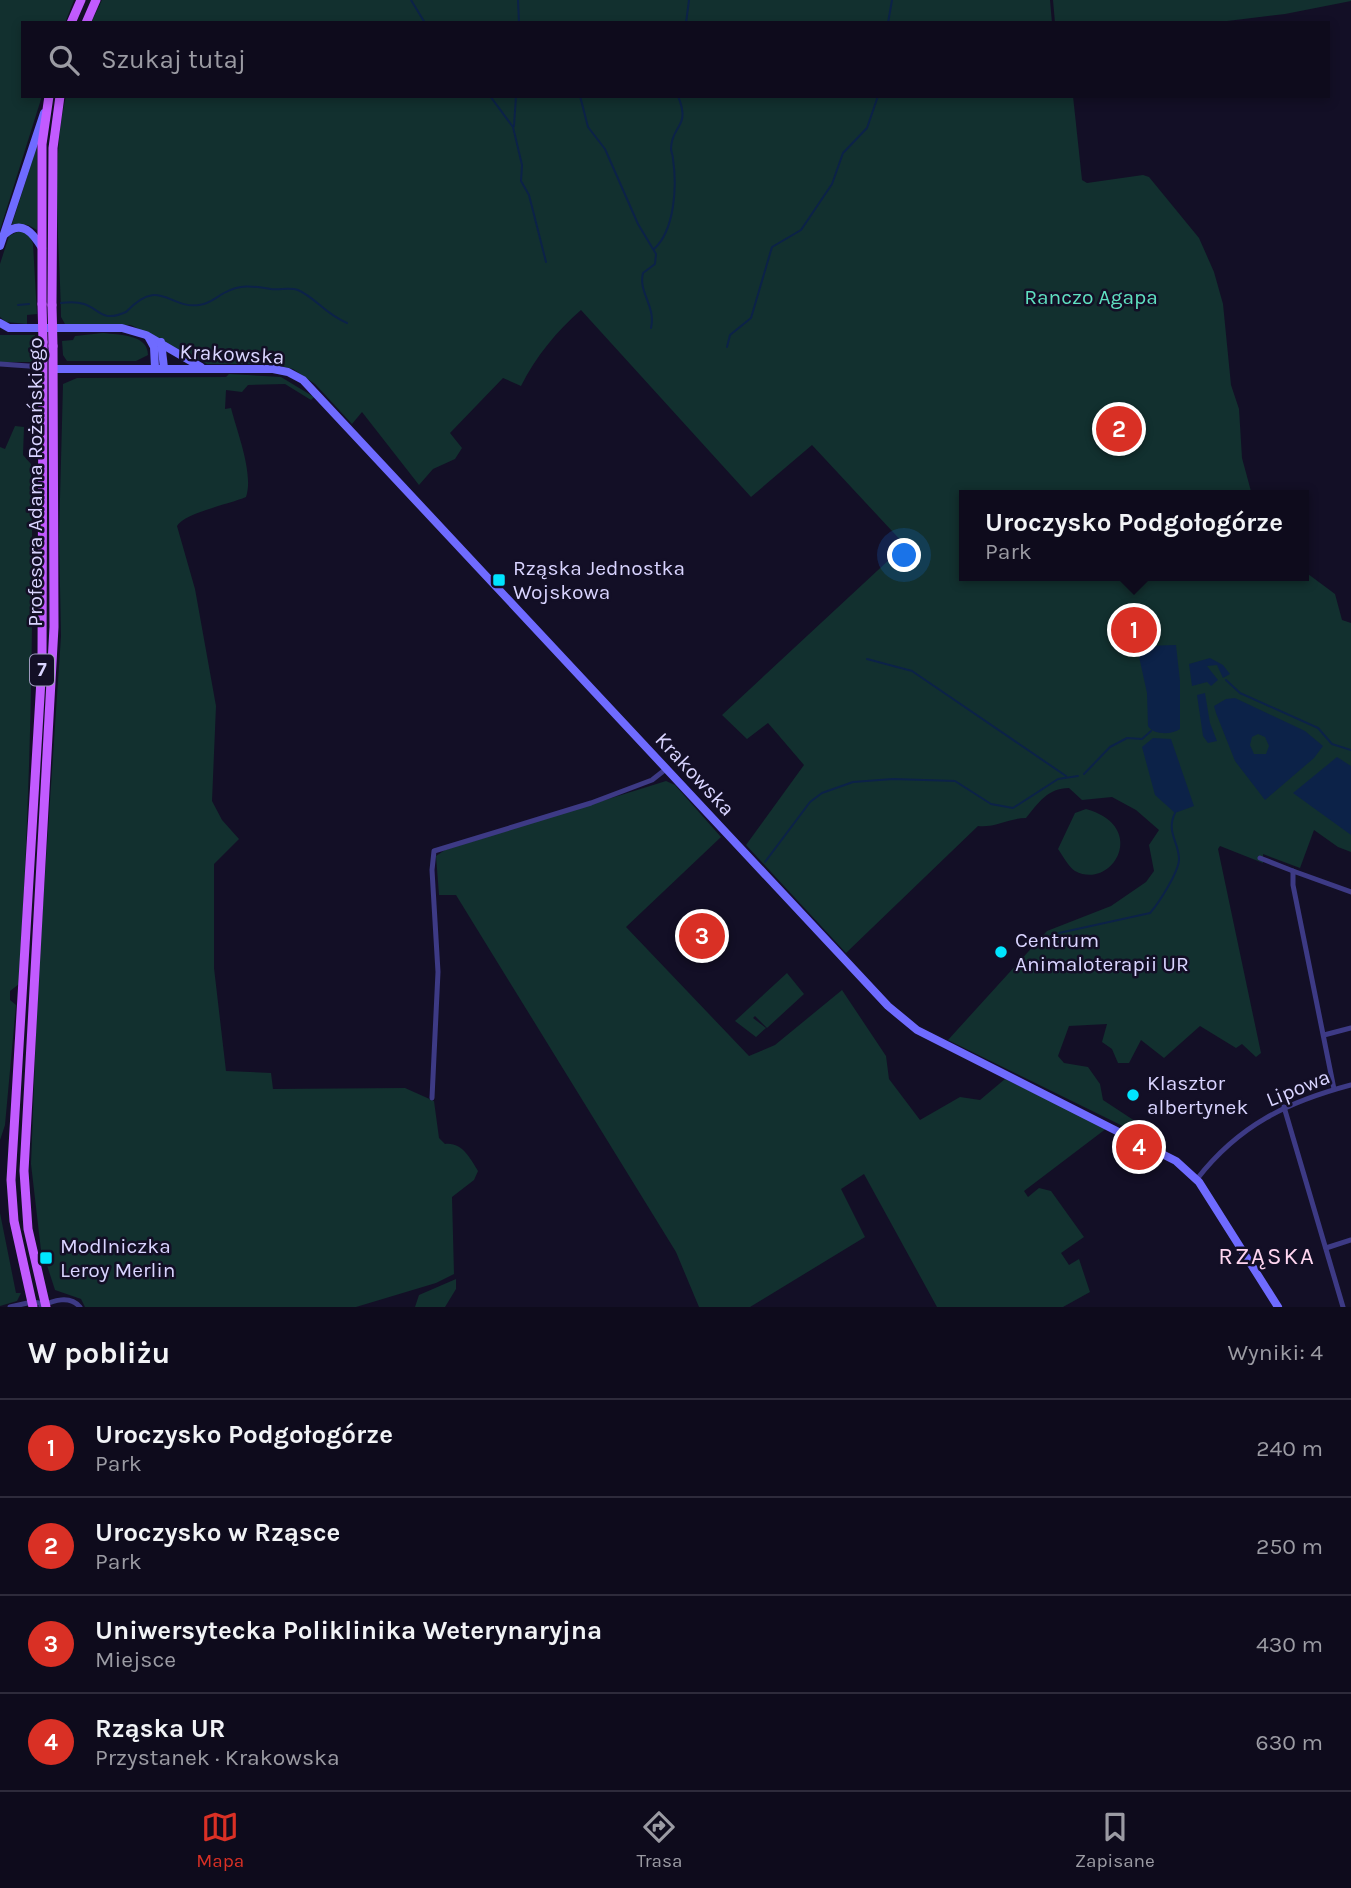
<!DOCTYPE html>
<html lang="pl">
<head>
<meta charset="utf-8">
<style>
	:root { --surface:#0e0b1c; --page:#171425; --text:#f1f3f6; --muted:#9b9ba3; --line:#2e2b3b; --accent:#d93025 }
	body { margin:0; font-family:Karla,sans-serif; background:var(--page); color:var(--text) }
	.you { position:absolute; left:905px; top:556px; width:24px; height:24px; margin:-18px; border:5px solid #fff; border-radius:50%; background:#1a73e8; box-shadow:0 0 0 10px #1a73e833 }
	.badge { display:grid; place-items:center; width:46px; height:46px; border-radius:50%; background:var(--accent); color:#fff; font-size:23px; font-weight:700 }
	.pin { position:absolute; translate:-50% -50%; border:4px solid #fff; box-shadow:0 2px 7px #0006 }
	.popup { position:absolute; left:959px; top:490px; width:350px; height:91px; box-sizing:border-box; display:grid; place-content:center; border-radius:0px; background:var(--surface); filter:drop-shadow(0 2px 5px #0005); font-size:23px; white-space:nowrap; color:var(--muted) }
	.popup b { font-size:26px; color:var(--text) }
	.popup::after { content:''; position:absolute; left:50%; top:100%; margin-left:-14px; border:14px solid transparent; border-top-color:var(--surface) }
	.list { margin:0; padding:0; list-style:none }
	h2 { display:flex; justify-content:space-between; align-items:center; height:91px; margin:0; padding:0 28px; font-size:30px }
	h2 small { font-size:23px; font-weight:400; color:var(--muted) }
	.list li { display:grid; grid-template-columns:46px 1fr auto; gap:21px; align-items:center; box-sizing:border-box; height:98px; padding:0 28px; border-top:2px solid var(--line) }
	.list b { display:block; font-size:26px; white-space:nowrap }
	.list p { margin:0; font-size:23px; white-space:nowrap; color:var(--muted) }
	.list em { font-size:23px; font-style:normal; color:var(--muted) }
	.icon { flex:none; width:38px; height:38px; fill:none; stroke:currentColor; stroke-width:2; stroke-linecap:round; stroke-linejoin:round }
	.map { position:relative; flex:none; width:1351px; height:1307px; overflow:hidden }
	.search { position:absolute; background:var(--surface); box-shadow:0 4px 10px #0003; left:21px; right:21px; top:21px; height:77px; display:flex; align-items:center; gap:18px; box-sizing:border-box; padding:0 24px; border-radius:0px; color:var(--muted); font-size:26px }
	.sheet { height:483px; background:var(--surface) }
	nav { display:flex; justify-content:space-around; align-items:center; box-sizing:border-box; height:98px; border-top:2px solid var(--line); background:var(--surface); font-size:19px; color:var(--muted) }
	nav a { display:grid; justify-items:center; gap:4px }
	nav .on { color:var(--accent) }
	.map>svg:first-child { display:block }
	.green { fill:#12302f }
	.water { fill:#0c2248; fill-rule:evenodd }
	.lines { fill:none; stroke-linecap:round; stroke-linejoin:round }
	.stream { stroke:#0c2248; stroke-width:2 }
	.street { stroke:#3d3a85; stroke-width:5 }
	.secondary { stroke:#6f6bff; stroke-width:8 }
	.primary { stroke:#c25bff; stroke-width:9 }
	.primary-bridge { stroke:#c25bff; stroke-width:9 }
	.poi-dot { fill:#00e5ff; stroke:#130f26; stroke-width:2.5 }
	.labels { text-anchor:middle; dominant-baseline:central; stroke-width:5; stroke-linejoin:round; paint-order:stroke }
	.shield { fill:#130f26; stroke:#9e99be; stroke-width:2 }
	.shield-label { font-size:19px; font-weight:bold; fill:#d9d4ff }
	.park-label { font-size:21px; fill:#5fe0c0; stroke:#130f26 }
	.street-label { font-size:21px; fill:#d9d4ff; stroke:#130f26 }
	.poi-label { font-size:21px; fill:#d9d4ff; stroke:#130f26; text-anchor:start }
	.quarter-label { font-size:24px; letter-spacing:2px; fill:#ffd6f0; stroke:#130f26 }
</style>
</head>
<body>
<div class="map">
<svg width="1351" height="1307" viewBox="0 0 1351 1307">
	<rect width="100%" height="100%" fill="#130f26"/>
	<!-- green -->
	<g class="green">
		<polygon points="0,0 74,0 65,23 23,23 23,96 42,96 0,230"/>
		<polygon points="102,0 1050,0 1052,23 91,23"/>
		<polygon points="1053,0 1351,0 1351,1 1285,14 1211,23 1055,23"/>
		<path d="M66 96H1073L1082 180 1087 183 1143 175 1149 177 1199 238 1214 272 1223 304 1231 385 1239 409 1242 458 1252 495H964V576H1304V571L1335 594 1342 620 1351 623V852L1338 847 1314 830 1300 868 1263 854V863L1220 846 1218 849 1261 1053 1256 1057 1242 1044 1236 1048 1200 1026 1164 1058 1141 1040 1129 1063H1118L1112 1049 1102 1042 1107 1024 1069 1026 1058 1056 1064 1063 1088 1067 1100 1084 1103 1100 1141 1125 1139 1134 948 1040 1047 931 1111 906 1146 882 1154 871 1149 845 1159 830 1136 810 1112 797 1082 800 1069 788C1048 788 1038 803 1026 818 1009 818 995 828 978 826L846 953 746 845 804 765 768 723 747 739 722 715 905 545 812 445 751 497 581 310C557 331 536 356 521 386L503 378 450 433 462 448 455 459 433 469 419 485 362 412 352 424 315 384 293 369 273 364H207L131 325 65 324 61 317C60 249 50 162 66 96Z"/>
		<polygon points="37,146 37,230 28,225 12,224"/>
		<polygon points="19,231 29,234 33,244 37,314 27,315 27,324 6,322 0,317 0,264 9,236"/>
		<path d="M103 333C119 335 148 334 148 355L136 361H67L63 355 62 341 73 340 75 336Z"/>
		<polygon points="0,335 35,335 38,362 0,362"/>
		<path d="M229 374 281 377 314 397 311 400 285 384 248 385 242 392 226 390 225 409 231 408C237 432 254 474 246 497 230 504 184 513 177 526L195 589 216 706 212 801 222 820 239 839 214 864V968L226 1071 271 1073 273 1089 405 1088 434 1101 439 1138 445 1144C462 1142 470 1158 478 1171L474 1180 452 1197 454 1274 436 1283 356 1307H85L81 1299 55 1290 45 1259H42L31 1164 38 980 61 636 59 537 63 384 77 378 226 377Z"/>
		<path d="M15 426 24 427 23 455 31 464C35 638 29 810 19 984L10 991V1000L16 1005 5 1125 0 1140V447L5 449Z"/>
		<polygon points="666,781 675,785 721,837 626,927 749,1056 775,1045 842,990 886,1056 889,1079 920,1120 960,1097 980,1100 1005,1079 1107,1128 1024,1191 1028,1197 1039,1188 1051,1191 1084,1237 1061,1253 1069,1265 1079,1259 1090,1292 1063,1307 937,1307 864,1174 841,1189 865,1237 750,1307 699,1307 676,1252 456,895 439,895 436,856 445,850"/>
		<path d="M1086 809C1150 827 1112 891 1075 871 1068 866 1063 856 1058 849L1075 813Z"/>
		<polygon points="787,973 804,994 767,1028 755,1016 753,1018 766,1028 756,1037 735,1021"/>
		<polygon points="0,1213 16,1293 21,1293 17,1301 0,1306"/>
		<polygon points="456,1279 456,1289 445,1307 415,1307 419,1295"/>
	</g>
	<!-- water -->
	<g class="water">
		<path d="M1176 645 1180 681V729C1172 735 1153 735 1148 726L1147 693 1138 652 1142 646Z"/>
		<polygon points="1210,658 1223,665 1230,674 1223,678 1217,665 1207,666 1218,680 1211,686 1207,682 1192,686 1189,664"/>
		<polygon points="1205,693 1210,723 1217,741 1208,743 1203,736 1197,695"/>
		<path d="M1235 698 1305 731 1323 746 1314 758 1265 800 1235 761 1216 713 1214 706 1226 699ZM1258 734 1265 737 1269 746 1266 754H1254L1250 745 1252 737Z"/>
		<polygon points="1153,738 1171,739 1194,806 1175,813 1155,795 1142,747"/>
		<polygon points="1337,757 1351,766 1351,835 1293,793"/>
	</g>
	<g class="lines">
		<!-- stream -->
		<g class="stream">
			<polyline points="411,0 425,23"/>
			<polyline points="518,0 519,23"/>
			<polyline points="686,23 689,0"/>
			<polyline points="888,23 892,0"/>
			<polyline points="490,96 513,127 522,165 521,181 529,195 546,262"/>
			<path d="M580 96 588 127 605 149 638 224 656 254 655 264 643 273C638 293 656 305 651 328"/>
			<polyline points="514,126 516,96"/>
			<path d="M654 249C675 230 677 186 673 159 673 154 671 153 671 148 672 124 691 128 678 96"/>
			<path d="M61 303C68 302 78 302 84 304 100 309 101 323 126 312 160 276 168 309 199 305 209 304 215 298 224 293 240 284 253 286 271 289 280 290 290 287 298 290 316 298 325 314 347 323"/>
			<polyline points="18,305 29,304"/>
			<polyline points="727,347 730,335 751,318 772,247 801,230 832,184 843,153 867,128 878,96"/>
			<polyline points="867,659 912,671 1066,776"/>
			<polyline points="1226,680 1240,693 1318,728 1332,744 1351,750"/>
			<polyline points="1084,774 1110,747 1127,738 1142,739 1151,731"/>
			<polyline points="765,862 810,802 822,793 853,782 893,779 955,781 991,804 1013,808 1058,779 1078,776"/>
			<path d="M1059 933 1150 913C1159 903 1180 870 1179 858 1178 841 1166 831 1175 813"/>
		</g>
		<!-- street -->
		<g class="street">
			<polyline points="0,364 43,367"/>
			<polyline points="1260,858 1293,871"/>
			<polyline points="1324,1035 1351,1028"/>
			<polyline points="1334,1089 1293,885 1293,871 1351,892"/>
			<polyline points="432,1098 438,972 432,870 434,851 591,803 652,780 666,769"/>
			<polyline points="1284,1107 1343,1307"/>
			<path d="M1197 1179C1239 1125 1287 1102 1351 1085"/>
			<polyline points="1326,1248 1351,1240"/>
			<polyline points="10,1307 32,1302 46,1304"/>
			<path d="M41 1307C53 1300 70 1295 80 1307"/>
		</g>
		<!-- secondary -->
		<g class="secondary">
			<path d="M5 234C22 219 33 233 42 248"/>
			<polyline points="0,246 44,113"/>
			<polyline points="0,323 9,328 122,328 146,335 201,367"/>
			<polyline points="149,338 154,347 155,368"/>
			<polyline points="161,342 164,368"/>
			<polyline points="53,369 273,369 288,372 303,380 888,1006 917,1030 1176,1161 1199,1182 1278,1307"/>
		</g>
		<!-- primary -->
		<g class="primary">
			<polyline points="71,23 81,0"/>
			<polyline points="86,23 96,0"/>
			<polyline points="42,304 42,144 49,96"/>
			<polyline points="52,305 53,148 60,96"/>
			<polyline points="33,1307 14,1221 11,1180 42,663 43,342"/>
			<polyline points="46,1307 28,1229 24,1171 54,627 53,346"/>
		</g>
		<!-- primary-bridge -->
		<g class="primary-bridge">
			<polyline points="42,304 43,342"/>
			<polyline points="52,305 53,346"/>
		</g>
	</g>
	<!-- markers -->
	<g class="poi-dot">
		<rect x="492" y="573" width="14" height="14" rx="3.5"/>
		<circle cx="1001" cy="952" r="7"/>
		<circle cx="1133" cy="1095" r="7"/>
		<rect x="39" y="1251" width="14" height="14" rx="3.5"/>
	</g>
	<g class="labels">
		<!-- shield labels -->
		<rect class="shield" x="30" y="654.5" width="24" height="31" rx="5"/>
		<g class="shield-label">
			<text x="42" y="670">7</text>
		</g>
		<!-- park labels -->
		<g class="park-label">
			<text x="1091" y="297">Ranczo Agapa</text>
		</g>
		<!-- street labels -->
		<g class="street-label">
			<text transform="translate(232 354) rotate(3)">Krakowska</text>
			<text transform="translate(35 482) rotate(-90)">Profesora Adama Rożańskiego</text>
			<text transform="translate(695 774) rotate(47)">Krakowska</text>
			<text transform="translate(1298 1088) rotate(-22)">Lipowa</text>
		</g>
		<!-- poi labels -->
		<g class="poi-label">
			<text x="513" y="568">Rząska Jednostka<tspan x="513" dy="24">Wojskowa</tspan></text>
			<text x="1015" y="940">Centrum<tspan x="1015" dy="24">Animaloterapii UR</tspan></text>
			<text x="1147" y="1083">Klasztor<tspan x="1147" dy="24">albertynek</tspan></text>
			<text x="60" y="1246">Modlniczka<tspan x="60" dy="24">Leroy Merlin</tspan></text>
		</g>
		<!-- quarter labels -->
		<g class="quarter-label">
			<text x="1267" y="1256">RZĄSKA</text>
		</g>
	</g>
</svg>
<div class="you"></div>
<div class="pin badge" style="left:1134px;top:630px">1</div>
<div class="popup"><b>Uroczysko Podgołogórze</b>Park</div>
<div class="pin badge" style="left:1119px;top:429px">2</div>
<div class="pin badge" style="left:702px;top:936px">3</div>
<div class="pin badge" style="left:1139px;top:1147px">4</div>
<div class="search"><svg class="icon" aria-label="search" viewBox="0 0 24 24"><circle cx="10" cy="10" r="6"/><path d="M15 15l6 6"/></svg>Szukaj tutaj</div>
</div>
<section class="sheet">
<h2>W pobliżu<small>Wyniki: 4</small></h2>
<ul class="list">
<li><span class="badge">1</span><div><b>Uroczysko Podgołogórze</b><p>Park</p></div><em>240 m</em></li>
<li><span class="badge">2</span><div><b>Uroczysko w Rząsce</b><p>Park</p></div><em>250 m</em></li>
<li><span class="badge">3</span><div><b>Uniwersytecka Poliklinika Weterynaryjna</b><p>Miejsce</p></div><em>430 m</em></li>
<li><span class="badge">4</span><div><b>Rząska UR</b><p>Przystanek · Krakowska</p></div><em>630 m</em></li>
</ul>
</section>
<nav>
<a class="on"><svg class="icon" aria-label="map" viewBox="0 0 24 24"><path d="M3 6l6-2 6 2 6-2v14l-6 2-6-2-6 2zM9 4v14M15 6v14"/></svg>Mapa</a>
<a><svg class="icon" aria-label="directions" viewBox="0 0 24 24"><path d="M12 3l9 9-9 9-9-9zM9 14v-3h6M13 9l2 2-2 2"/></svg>Trasa</a>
<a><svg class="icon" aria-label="saved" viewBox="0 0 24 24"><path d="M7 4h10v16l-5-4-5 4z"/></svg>Zapisane</a>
</nav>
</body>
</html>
